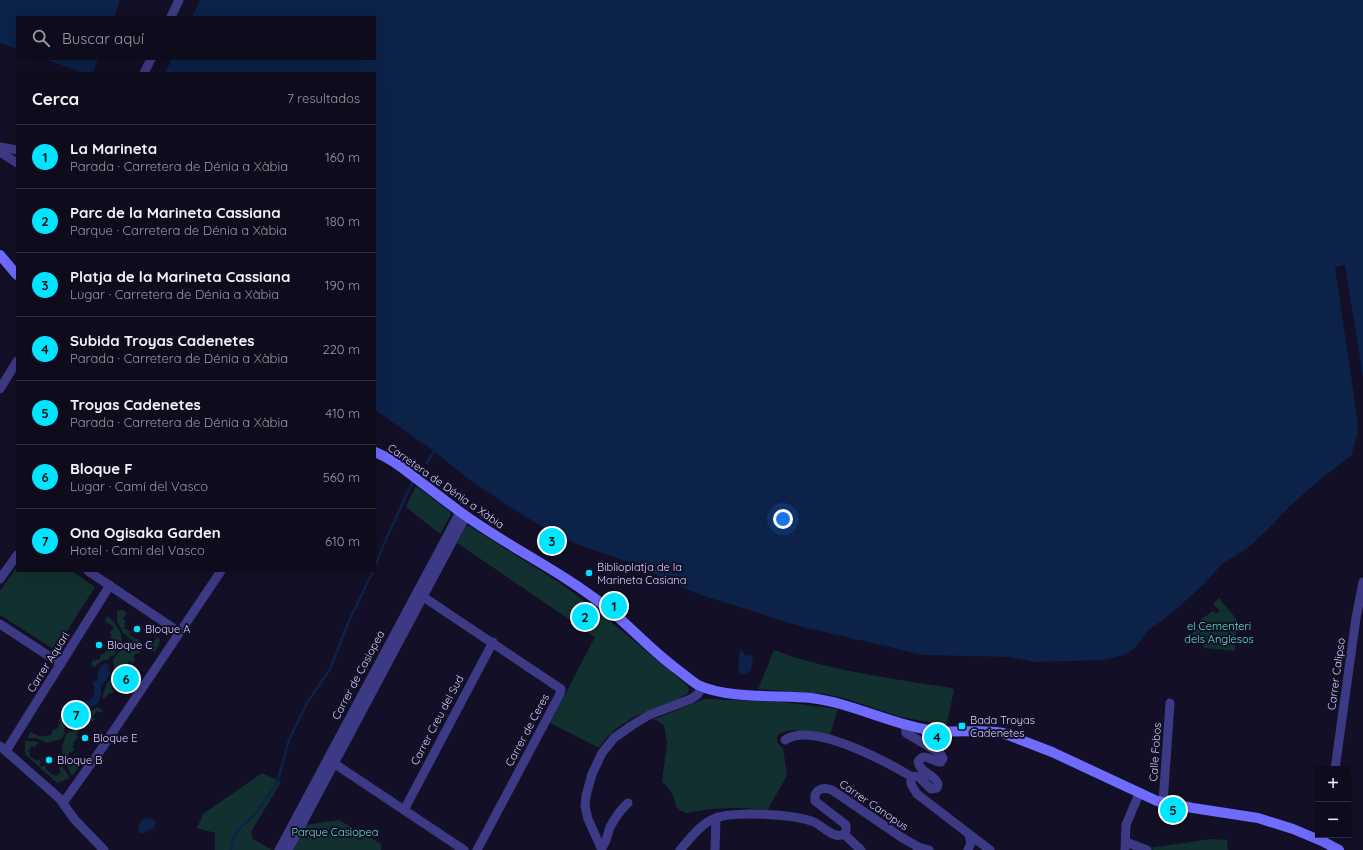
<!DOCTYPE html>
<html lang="es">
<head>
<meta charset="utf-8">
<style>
	:root { --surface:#0e0b1c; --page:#1c1929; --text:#f1f3f6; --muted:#9b9ba3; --line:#2e2b3b; --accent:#00e5ff }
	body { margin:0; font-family:Quicksand,sans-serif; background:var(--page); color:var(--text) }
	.controls { position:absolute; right:12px; bottom:12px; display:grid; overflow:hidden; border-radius:0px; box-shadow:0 4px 16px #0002 }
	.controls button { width:36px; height:36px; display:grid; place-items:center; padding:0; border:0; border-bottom:1px solid var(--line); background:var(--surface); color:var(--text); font:20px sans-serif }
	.you { position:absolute; left:783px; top:519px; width:14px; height:14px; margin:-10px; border:3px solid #fff; border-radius:50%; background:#1a73e8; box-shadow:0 0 0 6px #1a73e833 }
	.badge { display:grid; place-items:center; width:26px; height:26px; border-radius:50%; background:var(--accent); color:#111; font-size:13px; font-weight:700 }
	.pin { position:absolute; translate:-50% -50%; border:2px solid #fff; box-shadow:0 1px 4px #0006 }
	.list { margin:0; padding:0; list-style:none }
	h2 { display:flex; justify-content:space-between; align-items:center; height:52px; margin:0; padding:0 16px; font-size:17px }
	h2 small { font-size:13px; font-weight:400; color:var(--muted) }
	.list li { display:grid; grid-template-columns:26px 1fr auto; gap:12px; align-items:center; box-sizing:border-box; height:64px; padding:0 16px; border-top:1px solid var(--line) }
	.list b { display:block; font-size:15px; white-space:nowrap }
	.list p { margin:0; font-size:13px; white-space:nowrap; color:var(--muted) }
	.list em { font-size:13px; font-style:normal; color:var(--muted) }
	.icon { flex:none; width:22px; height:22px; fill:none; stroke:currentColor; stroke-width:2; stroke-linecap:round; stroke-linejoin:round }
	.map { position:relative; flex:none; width:1363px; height:850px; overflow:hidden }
	.search { position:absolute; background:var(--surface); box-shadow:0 4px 16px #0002; left:16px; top:16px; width:360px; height:44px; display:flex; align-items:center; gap:10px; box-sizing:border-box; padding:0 14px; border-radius:0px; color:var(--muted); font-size:15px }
	.panel { position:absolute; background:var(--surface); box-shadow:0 4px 16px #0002; left:16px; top:72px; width:360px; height:500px; border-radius:0px }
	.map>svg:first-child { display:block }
	.green { fill:#12302f }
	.water { fill:#0c2248 }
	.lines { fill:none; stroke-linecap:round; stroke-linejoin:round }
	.stream { stroke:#0c2248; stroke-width:2.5 }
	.street { stroke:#3d3a85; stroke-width:9 }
	.secondary { stroke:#6f6bff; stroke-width:10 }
	.poi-dot { fill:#00e5ff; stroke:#130f26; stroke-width:1.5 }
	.labels { text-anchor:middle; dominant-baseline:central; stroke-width:4; stroke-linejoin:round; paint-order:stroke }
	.street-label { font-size:11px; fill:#d9d4ff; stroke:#130f26 }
	.poi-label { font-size:11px; fill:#d9d4ff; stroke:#130f26; text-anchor:start }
	.park-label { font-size:11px; fill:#5fe0c0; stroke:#130f26 }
</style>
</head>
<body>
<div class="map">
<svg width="1363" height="850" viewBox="0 0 1363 850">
	<rect width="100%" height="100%" fill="#130f26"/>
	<!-- green -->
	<g class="green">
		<polygon points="416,486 449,511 451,514 440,534 406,507"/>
		<path d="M466 526H469L557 581 597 610 687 685C690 689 689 693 685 695 678 701 667 703 659 706 636 715 612 727 599 748L550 723 595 637 457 543Z"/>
		<polygon points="17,567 17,571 72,571 95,587 55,650 0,615 0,591"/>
		<polygon points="1219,598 1237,620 1235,651 1205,648 1192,633 1203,625 1200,620 1213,611 1216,614 1220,611 1213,604"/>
		<polygon points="123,610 127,613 123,618 126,621 124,624 126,626 124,628 131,632 129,634 136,639 137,638 143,644 145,642 147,644 150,640 153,642 157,637 160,639 159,645 155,652 146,646 134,642 123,633 117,621 117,611"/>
		<path d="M107 616C116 623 126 636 120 647 118 651 114 654 112 657L110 656 109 659C103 660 98 662 95 668L91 665 93 660 95 661 96 659 99 660 102 653 104 654 109 647 107 645 113 639 110 637 112 635 109 633 114 627 105 621Z"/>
		<polygon points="133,645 142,649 138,654 136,653 133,657 135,659 133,663 129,661 127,665 125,664 122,671 120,670 116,676 118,678 112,684 113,685 111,688 114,691 111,694 109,693 105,698 102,698 107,683 114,674 114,662 112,661 123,647"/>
		<path d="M774 650C804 662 835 668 866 674 895 679 923 684 952 688L954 690 947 723 945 725 901 717 844 698 825 694 758 689Z"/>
		<path d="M705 699 782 702 838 709 830 735C820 733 780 724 777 738 776 742 779 745 783 748L787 775 767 811C739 806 714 808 686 813 674 808 677 806 673 795 671 790 666 786 662 782L667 743 664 725 656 720H652Z"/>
		<path d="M97 707 103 710 100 713 97 711 93 717 95 719 93 722 90 720 88 722H86L83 726 84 727 83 729 81 728 76 735 78 737 73 743 74 745 72 748 75 749 72 753 70 752 67 757 72 760 70 763 74 765 76 762 79 766 72 776C63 758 58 753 67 733 78 730 86 723 89 712Z"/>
		<polygon points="60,719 63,720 65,733 61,739 47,743 36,738 27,738 31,732 41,737 43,735 46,737 48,735 50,736 54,729 56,730 60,723 58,721"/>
		<polygon points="25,741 39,742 34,748 32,746 28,751 31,753 29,755 33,759 34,759 37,761 38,759 41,762 39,764 41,767 44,765 46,767 46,769 52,775 53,774 56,776 61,772 59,769 62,766 70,778 57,783 25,754"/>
		<polygon points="262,773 281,782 251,832 253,839 272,850 215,850 215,833 197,828 203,814"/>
		<polygon points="339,820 381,844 381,850 293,850 306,825"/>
		<polygon points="1211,839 1227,840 1228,850 1155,850 1149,848"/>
	</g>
	<!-- water -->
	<g class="water">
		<polygon points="0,0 120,0 114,17 17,17 17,49 0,43"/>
		<polygon points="200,0 1363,0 1363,377 1345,265 1335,267 1357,417 1358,433 1351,456 1317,482 1289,507 1268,529 1248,548 1222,564 1204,584 1179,607 1147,632 1135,648 1124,655 1104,660 1034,662 1010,657 924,655 803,627 704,596 679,586 637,565 579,545 558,536 518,512 468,479 434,451 375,410 375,73 165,73 172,59 375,59 375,17 192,17"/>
		<polygon points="45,59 98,59 93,73 84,73"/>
		<path d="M742 650 746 656 751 654 753 657 751 671 745 674H740C738 671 739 655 740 651Z"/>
		<path d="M106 663 110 665 108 669 111 674 101 686V695L98 703 93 707 88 709 86 708 82 710 80 720 73 728H68L66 717 77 709 79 702C92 705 98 692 92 681H97C99 670 97 669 106 663Z"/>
		<path d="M150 818 153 819 156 821 154 828 148 830 143 833H140C136 824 141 819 150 818Z"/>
	</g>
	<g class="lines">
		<!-- stream -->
		<g class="stream">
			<polyline points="427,463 434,451"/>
			<polyline points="375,566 386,539 412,483"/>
			<polyline points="231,850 234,837 239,829 257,812 277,783 289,740 307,703 330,669 349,621 373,571"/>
		</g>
		<!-- street -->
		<g class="street">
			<polyline points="171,17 179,0"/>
			<polyline points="144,73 151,59"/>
			<polyline points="0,147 17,150"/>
			<polyline points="0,152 17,163"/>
			<polyline points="0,389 17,361"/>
			<polyline points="88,571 179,632"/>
			<polyline points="0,579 17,555"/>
			<polyline points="419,594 561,689 560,694 477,850"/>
			<polyline points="0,624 61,664"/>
			<path d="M905 724 906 733 940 753 943 758 941 762C933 763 924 750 918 762 920 773 935 774 938 784L937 788 931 789 919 777 915 776 912 777 911 780V784L917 794 990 850"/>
			<path d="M785 740C812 721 887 762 912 777"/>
			<polyline points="0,746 59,798 75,820 104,850"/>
			<polyline points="6,751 110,585"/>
			<polyline points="329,760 464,850"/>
			<polyline points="1335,769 1356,618 1363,582"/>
			<polyline points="63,803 98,754 221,571"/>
			<polyline points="1163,803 1170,703"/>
			<polyline points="404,810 493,642"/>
			<polyline points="1126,842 1147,850"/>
			<path d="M601 848C607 843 607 835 610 827 615 818 620 810 628 803"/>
			<polyline points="279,850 460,512"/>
			<polyline points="288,850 466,516"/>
			<polyline points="602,850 588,819 585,806 586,796 592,774 602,753 614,738 631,726 649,715 691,699 698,694 702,687"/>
			<path d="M680 850C689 840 699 826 711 820 730 810 794 814 814 822 823 826 834 840 844 834"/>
			<polyline points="715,850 716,818"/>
			<path d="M861 850 844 834 846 831V825L815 801V795C818 788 825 787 832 790L901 837 918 847 929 850"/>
			<polyline points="968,850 971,843 969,835"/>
			<polyline points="1125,850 1126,825 1139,794"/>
		</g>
		<!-- secondary -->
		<g class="secondary">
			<polyline points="0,255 17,275"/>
			<path d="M375 452C390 458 402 467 414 477 429 488 444 500 459 511 506 546 560 570 606 607 631 627 652 651 678 670 685 675 691 681 698 685 727 699 778 695 811 698 851 703 886 722 924 729 950 735 977 728 1003 733L1052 752 1157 801 1193 808 1258 818 1293 829 1324 842 1339 850"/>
		</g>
	</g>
	<!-- markers -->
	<g class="poi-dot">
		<circle cx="589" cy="573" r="4"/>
		<circle cx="137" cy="629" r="4"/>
		<circle cx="99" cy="645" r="4"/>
		<rect x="958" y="722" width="8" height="8" rx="2"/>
		<circle cx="85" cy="738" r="4"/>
		<circle cx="49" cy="760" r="4"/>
	</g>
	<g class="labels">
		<!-- street labels -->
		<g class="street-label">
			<text transform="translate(446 486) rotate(35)">Carretera de Dénia a Xàbia</text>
			<text transform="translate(48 662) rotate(-58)">Carrer Aquari</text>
			<text transform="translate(1336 674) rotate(-82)">Carrer Calipso</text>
			<text transform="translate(358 675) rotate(-62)">Carrer de Casiopea</text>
			<text transform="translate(437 720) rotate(-62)">Carrer Creu del Sud</text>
			<text transform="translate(527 730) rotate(-62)">Carrer de Ceres</text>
			<text transform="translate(1155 752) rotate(-86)">Calle Fobos</text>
			<text transform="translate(874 805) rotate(34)">Carrer Canopus</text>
		</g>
		<!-- poi labels -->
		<g class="poi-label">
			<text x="597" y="567">Biblioplatja de la<tspan x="597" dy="13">Marineta Casiana</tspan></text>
			<text x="145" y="629">Bloque A</text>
			<text x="107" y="645">Bloque C</text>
			<text x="970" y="720">Bada Troyas<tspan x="970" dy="13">Cadenetes</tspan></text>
			<text x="93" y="738">Bloque E</text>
			<text x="57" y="760">Bloque B</text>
		</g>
		<!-- park labels -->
		<g class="park-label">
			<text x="1219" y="626">el Cementeri<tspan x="1219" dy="13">dels Anglesos</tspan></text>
			<text x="335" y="832">Parque Casiopea</text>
		</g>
	</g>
</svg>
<div class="controls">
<button>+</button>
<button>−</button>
</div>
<div class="you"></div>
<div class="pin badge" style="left:614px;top:606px">1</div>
<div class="pin badge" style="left:585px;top:617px">2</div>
<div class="pin badge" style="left:552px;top:541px">3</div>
<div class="pin badge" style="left:937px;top:737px">4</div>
<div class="pin badge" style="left:1173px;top:810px">5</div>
<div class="pin badge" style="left:126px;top:679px">6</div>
<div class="pin badge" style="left:76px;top:715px">7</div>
<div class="search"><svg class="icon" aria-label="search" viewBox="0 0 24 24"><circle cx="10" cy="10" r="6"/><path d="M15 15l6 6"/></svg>Buscar aquí</div>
<section class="panel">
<h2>Cerca<small>7 resultados</small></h2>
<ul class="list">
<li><span class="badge">1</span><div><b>La Marineta</b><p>Parada · Carretera de Dénia a Xàbia</p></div><em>160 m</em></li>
<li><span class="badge">2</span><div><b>Parc de la Marineta Cassiana</b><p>Parque · Carretera de Dénia a Xàbia</p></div><em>180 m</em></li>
<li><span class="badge">3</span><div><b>Platja de la Marineta Cassiana</b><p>Lugar · Carretera de Dénia a Xàbia</p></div><em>190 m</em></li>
<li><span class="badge">4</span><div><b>Subida Troyas Cadenetes</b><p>Parada · Carretera de Dénia a Xàbia</p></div><em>220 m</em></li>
<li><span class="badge">5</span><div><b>Troyas Cadenetes</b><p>Parada · Carretera de Dénia a Xàbia</p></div><em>410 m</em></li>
<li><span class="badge">6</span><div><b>Bloque F</b><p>Lugar · Camí del Vasco</p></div><em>560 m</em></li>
<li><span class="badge">7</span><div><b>Ona Ogisaka Garden</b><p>Hotel · Camí del Vasco</p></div><em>610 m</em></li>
</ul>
</section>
</div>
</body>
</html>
